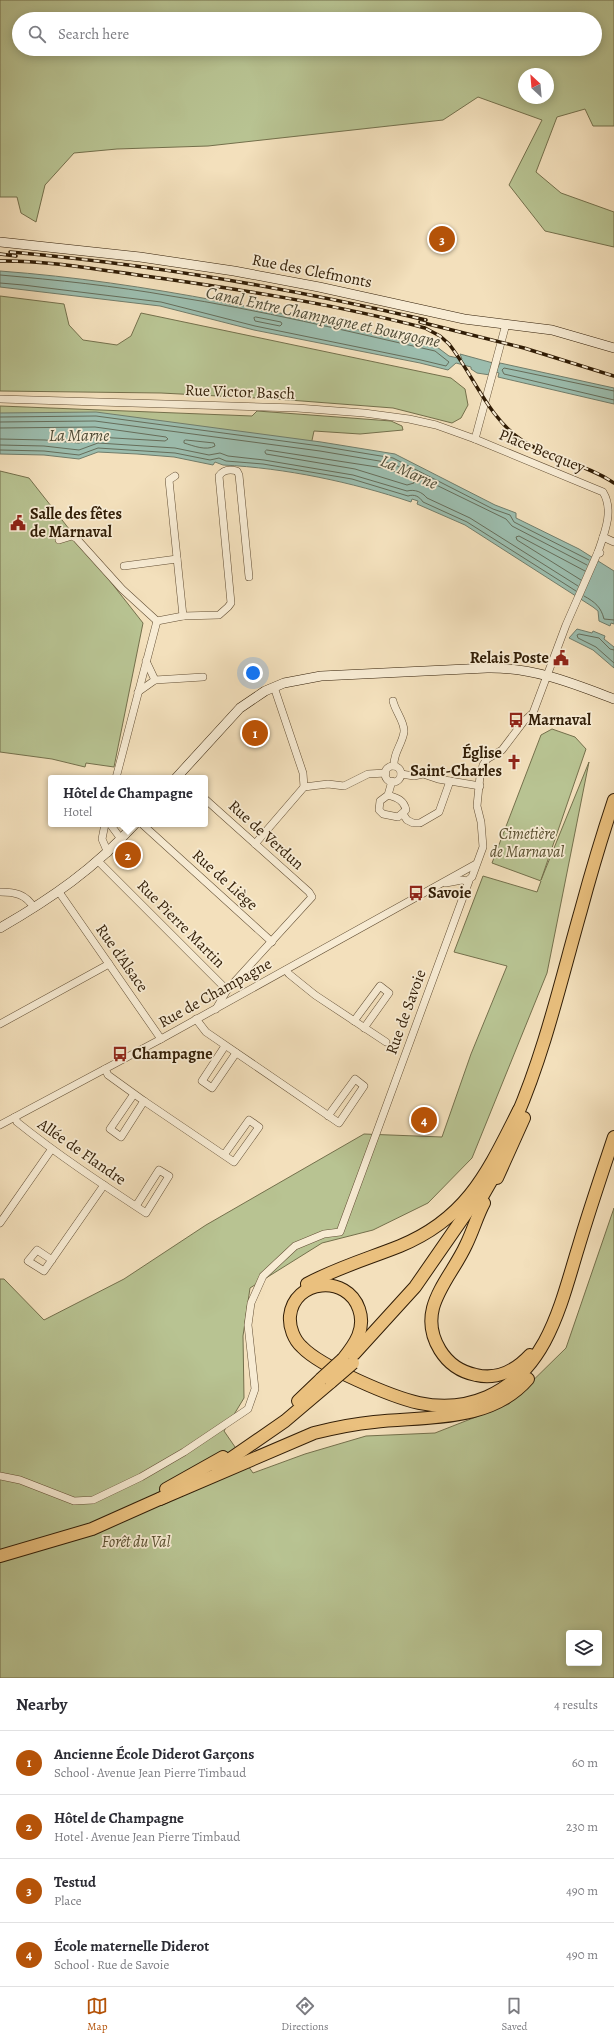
<!DOCTYPE html>
<html lang="en">
<head>
<meta charset="utf-8">
<style>
	:root { --surface:#fff; --page:#f7f7f7; --text:#2b2b33; --muted:#7c7c81; --line:#e1e1e2; --accent:#b45309 }
	body { margin:0; font-family:Alegreya,serif; background:var(--page); color:var(--text) }
	.controls { position:absolute; right:12px; bottom:12px; display:grid; overflow:hidden; border-radius:4px; box-shadow:0 2px 10px #0003 }
	.controls button { width:36px; height:36px; display:grid; place-items:center; padding:0; border:0; border-bottom:1px solid var(--line); background:var(--surface); color:var(--text); font:20px sans-serif }
	.compass { position:absolute; left:518px; top:68px; width:36px; height:36px; border-radius:50%; background:var(--surface); box-shadow:0 2px 10px #0003; rotate:334deg }
	.you { position:absolute; left:253px; top:673px; width:14px; height:14px; margin:-10px; border:3px solid #fff; border-radius:50%; background:#1a73e8; box-shadow:0 0 0 6px #1a73e833 }
	.badge { display:grid; place-items:center; width:26px; height:26px; border-radius:50%; background:var(--accent); color:#fff; font-size:13px; font-weight:700 }
	.pin { position:absolute; translate:-50% -50%; border:2px solid #fff; box-shadow:0 1px 4px #0006 }
	.popup { position:absolute; left:48px; top:775px; width:160px; height:52px; box-sizing:border-box; display:grid; place-content:center; border-radius:4px; background:var(--surface); filter:drop-shadow(0 1px 3px #0005); font-size:13px; white-space:nowrap; color:var(--muted) }
	.popup b { font-size:15px; color:var(--text) }
	.popup::after { content:''; position:absolute; left:50%; top:100%; margin-left:-8px; border:8px solid transparent; border-top-color:var(--surface) }
	.list { margin:0; padding:0; list-style:none }
	h2 { display:flex; justify-content:space-between; align-items:center; height:52px; margin:0; padding:0 16px; font-size:17px }
	h2 small { font-size:13px; font-weight:400; color:var(--muted) }
	.list li { display:grid; grid-template-columns:26px 1fr auto; gap:12px; align-items:center; box-sizing:border-box; height:64px; padding:0 16px; border-top:1px solid var(--line) }
	.list b { display:block; font-size:15px; white-space:nowrap }
	.list p { margin:0; font-size:13px; white-space:nowrap; color:var(--muted) }
	.list em { font-size:13px; font-style:normal; color:var(--muted) }
	.icon { flex:none; width:22px; height:22px; fill:none; stroke:currentColor; stroke-width:2; stroke-linecap:round; stroke-linejoin:round }
	.map { position:relative; flex:none; width:614px; height:1678px; overflow:hidden }
	.search { position:absolute; background:var(--surface); box-shadow:0 2px 10px #0003; left:12px; right:12px; top:12px; height:44px; display:flex; align-items:center; gap:10px; box-sizing:border-box; padding:0 14px; border-radius:22px; color:var(--muted); font-size:15px }
	.sheet { height:308px; background:var(--surface) }
	nav { display:flex; justify-content:space-around; align-items:center; box-sizing:border-box; height:56px; border-top:1px solid var(--line); background:var(--surface); font-size:11px; color:var(--muted) }
	nav a { display:grid; justify-items:center; gap:2px }
	nav .on { color:var(--accent) }
	.map>svg:first-child { display:block }
	.green { fill:#b8c392; stroke:#74704c; fill-rule:evenodd }
	.water { fill:#9cbdae; stroke:#717d6b }
	.lines { fill:none; stroke-linecap:round; stroke-linejoin:round }
	.shore { stroke:#666d5a; stroke-width:1 }
	.street-casing { stroke:#624e34; stroke-width:8 }
	.secondary-casing { stroke:#311d06; stroke-width:10 }
	.highway-casing { stroke:#311d06; stroke-width:14 }
	.street { stroke:#f7ebd3; stroke-width:7 }
	.secondary { stroke:#f7ebd3; stroke-width:9 }
	.highway { stroke:#eac07e; stroke-width:12 }
	.rail-casing { stroke:#311d06; stroke-width:3.5 }
	.rail { stroke:#f7ebd3; stroke-width:2; stroke-dasharray:6; stroke-linecap:butt }
	.highway-bridge-casing { stroke:#311d06; stroke-width:14; stroke-linecap:butt }
	.highway-bridge { stroke:#eac07e; stroke-width:12 }
	.labels { text-anchor:middle; dominant-baseline:central; stroke-width:3.5; stroke-linejoin:round; paint-order:stroke }
	.street-label { font-size:16px; fill:#311d06; stroke:#f7ebd3 }
	.poi-label { font-size:16px; font-weight:bold; fill:#311d06; stroke:#f7ebd3; text-anchor:start }
	.park-label { font-size:16px; font-style:italic; fill:#5a4f30; stroke:#f7ebd3 }
	.water-label { font-size:17px; font-style:italic; fill:#514d38; stroke:#f7ebd3 }
</style>
</head>
<body>
<div class="map">
<svg width="614" height="1678" viewBox="0 0 614 1678">
	<rect width="100%" height="100%" fill="#f3e0bc"/>
	<filter id="stains"><feTurbulence type="fractalNoise" baseFrequency=".005" numOctaves="4"/><feColorMatrix values="0 0 0 0 .2 0 0 0 0 .09 0 0 0 0 .02 0 0 0 .5 -.17"/></filter>
	<radialGradient id="worn" r=".72"><stop offset=".6" stop-color="#630" stop-opacity="0"/><stop offset="1" stop-color="#630" stop-opacity=".3"/></radialGradient>
	<!-- green -->
	<g class="green">
		<path d="M0 0H614V126H593L585 109 557 117 536 172 561 193 614 212V247L545 231 509 185 542 120 478 97 443 120 208 146 117 149 74 153 45 185 36 222 21 213 17 197H0ZM19 19H595V49H19ZM524 74H548V98H524Z"/>
		<polygon points="0,296 64,304 69,325 83,340 117,345 131,336 141,313 451,378 465,389 468,405 461,418 452,423 393,408 276,399 161,393 0,391"/>
		<polygon points="0,406 252,416 257,411 391,421 402,426 403,430 360,434 314,431 311,445 0,421"/>
		<polygon points="0,471 29,478 143,623 114,767 86,763 85,767 52,759 0,752"/>
		<path d="M552 729 575 737 586 749 541 880 589 762 547 973 472 1158 428 1203 373 1230 322 1243 250 1288 243 1336 244 1398 224 1431 253 1473 305 1454 366 1436 435 1433 509 1404 566 1348 614 1208V1678H0V1279H4L44 1320 124 1279 206 1225 364 1134 442 1137 471 1054 507 966 454 952 483 876 537 892 541 881 492 863 541 735ZM569 1633H599V1663H569Z"/>
	</g>
	<!-- water -->
	<g class="water">
		<path d="M0 271C148 282 292 315 437 347L449 356 462 359 460 354 493 363V366L498 367 500 363 614 388V404L498 377 499 373 492 371 490 375 477 373 471 369V367L456 363 448 370 420 363 254 330 160 306 0 287Z"/>
		<path d="M96 412 321 442 395 454 495 505 516 513V518L579 549 614 571V624L611 623 610 626 599 621 598 611 593 607 465 525 417 504 418 501 412 499 411 502C352 482 285 468 223 465L215 462 213 465 174 457 137 454 98 452 79 459 44 455 0 454V413Z"/>
		<polygon points="577,629 592,633 593,631 605,636 604,639 614,647 614,668 593,650 569,638"/>
	</g>
	<g class="lines">
		<!-- shore -->
		<g class="shore">
			<path d="M0 275C57 280 115 286 171 296 260 310 347 331 435 351L449 362 446 366 421 360 255 326 161 302 23 285 0 283"/>
			<polygon points="256,317 281,322 282,324 280,326 255,321 254,318"/>
			<polyline points="614,391 519,371 504,368 502,370 504,374 614,400"/>
			<polyline points="0,417 96,416 320,446 393,458 493,509 510,515 514,522 589,560"/>
			<polyline points="0,422 95,421 320,451 391,463 506,519 512,526 587,565"/>
			<polyline points="0,428 95,427 166,437 168,439 165,441 97,437 79,443 45,440 0,439"/>
			<path d="M186 440 214 443 215 446C206 451 194 446 184 443V441Z"/>
			<path d="M0 445 44 446 79 450 98 443 175 448 209 455 220 453 228 456 264 460 353 475 407 491C415 489 422 492 427 498L470 518 578 586"/>
			<path d="M0 450 44 451 79 455 98 448 175 453 210 460 219 458 226 461 263 464 352 479 408 496C414 494 419 496 423 502L467 522 576 591"/>
			<polygon points="267,450 390,469 413,481 414,483 407,485 355,469 266,454 265,452"/>
			<polyline points="581,580 517,540 516,537 519,536 585,571"/>
			<path d="M584 596C595 602 601 607 604 619L614 620"/>
			<polyline points="614,650 610,649 599,638 579,634 577,635 578,638 596,647 614,663"/>
		</g>
		<defs>
			<g id="street">
				<path d="M0 399 297 408 364 413 409 419 436 425 475 439 603 492C614 510 605 532 598 552L600 553"/>
				<polyline points="475,439 506,324"/>
				<polyline points="175,476 169,480 183,616"/>
				<polyline points="603,537 614,542"/>
				<polyline points="59,540 72,536 76,538 122,589 157,621"/>
				<polyline points="124,566 177,559"/>
				<path d="M157 621 183 616 219 615 228 607 231 603 219 476C223 470 230 469 237 471L239 475 249 577"/>
				<polyline points="146,661 155,680 203,677"/>
				<polyline points="274,687 303,773 304,787"/>
				<polyline points="138,692 155,680"/>
				<path d="M393 701C395 711 405 722 404 732 402 745 393 753 394 766"/>
				<circle cx="393" cy="774" r="8"/>
				<polyline points="401,774 414,776 423,774 438,779 480,786"/>
				<polyline points="116,778 157,621"/>
				<path d="M388 795C397 798 404 800 406 810L398 817 383 814 379 810 380 801 388 795 392 781"/>
				<polyline points="205,799 309,892 312,897 227,990 216,1009"/>
				<polyline points="403,814 407,820 413,823 420,823 439,812 450,781"/>
				<polyline points="105,824 102,839 108,853"/>
				<polyline points="110,824 121,839"/>
				<polyline points="142,824 272,942"/>
				<polyline points="255,844 304,787 328,784 344,786 368,774 386,773"/>
				<polyline points="98,861 227,990"/>
				<polyline points="446,883 462,880 467,881 472,877 483,847 481,822 477,806 480,776 483,765 487,759 502,750 524,721 533,713 566,625 598,552"/>
				<path d="M0 892C15 892 26 894 34 908"/>
				<polyline points="59,892 161,1039"/>
				<polyline points="286,970 289,974 315,995 386,1042"/>
				<polyline points="196,1019 206,1032 339,1123 364,1086 355,1079 328,1116"/>
				<polyline points="354,1021 380,986 389,993 364,1028"/>
				<polyline points="0,1024 109,964"/>
				<polyline points="225,1046 202,1081 212,1088 236,1053"/>
				<polyline points="105,1069 108,1075 144,1101 121,1137 110,1129 134,1094"/>
				<polyline points="144,1101 234,1162 259,1127 249,1120 224,1155"/>
				<path d="M15 1117 17 1122C58 1155 102 1184 146 1213L169 1176 159 1170 136 1206"/>
				<polyline points="0,1125 161,1039 476,864"/>
				<polyline points="0,1223 51,1150"/>
				<polyline points="52,1260 37,1250 28,1261 44,1271 104,1185"/>
				<polyline points="0,1476 20,1480 74,1501 93,1500 141,1477 184,1452 248,1409 255,1389 248,1325 251,1303 263,1276 295,1246 324,1234 340,1232 469,881"/>
			</g>
			<g id="secondary">
				<polyline points="0,242 140,257 234,271 319,287 464,319 552,330 614,348"/>
				<path d="M176 778 240 708 265 691 284 683 321 676 487 668C533 667 572 683 614 699"/>
				<path d="M0 928C52 898 94 869 135 824"/>
			</g>
			<g id="highway">
				<path d="M516 1118C545 1051 561 980 581 910 591 873 602 836 614 800"/>
				<polyline points="497,1178 524,1118"/>
				<path d="M484 1203C477 1216 473 1231 466 1245 450 1280 415 1309 440 1350 448 1363 461 1372 476 1375 497 1380 516 1370 530 1355"/>
				<polyline points="475,1209 498,1169"/>
				<path d="M307 1284C336 1268 370 1258 400 1246 468 1218 488 1171 519 1110"/>
				<polyline points="354,1354 415,1287 476,1199"/>
				<path d="M343 1359C355 1344 366 1329 359 1309 347 1274 294 1279 290 1316 289 1327 294 1340 302 1347 321 1367 392 1397 419 1403 442 1408 466 1406 487 1397 548 1370 561 1303 579 1245 590 1208 602 1173 614 1137"/>
				<polyline points="298,1401 321,1379"/>
				<polyline points="217,1468 285,1421 331,1382"/>
				<polyline points="166,1489 223,1457"/>
				<path d="M160 1499 314 1433C334 1428 353 1424 374 1422 426 1416 490 1423 528 1379"/>
				<polyline points="0,1556 92,1529 166,1496"/>
			</g>
		</defs>
		<!-- street casing -->
		<use href="#street" class="street-casing"/>
		<!-- secondary casing -->
		<use href="#secondary" class="secondary-casing"/>
		<!-- highway casing -->
		<use href="#highway" class="highway-casing"/>
		<!-- street -->
		<use href="#street" class="street"/>
		<!-- secondary -->
		<use href="#secondary" class="secondary"/>
		<!-- highway -->
		<use href="#highway" class="highway"/>
		<defs>
			<g id="rail">
				<path d="M10 252C150 264 289 288 426 320"/>
				<polyline points="0,254 16,256"/>
				<path d="M0 261C45 260 100 270 145 276 238 289 334 304 425 328L440 336 449 344C474 376 488 418 523 441 551 459 586 464 614 483"/>
				<polyline points="420,322 524,348 614,376"/>
			</g>
		</defs>
		<!-- rail casing -->
		<use href="#rail" class="rail-casing"/>
		<!-- rail -->
		<use href="#rail" class="rail"/>
		<defs>
			<g id="highway-bridge">
				<polyline points="321,1379 343,1359"/>
				<polyline points="331,1382 353,1363"/>
			</g>
		</defs>
		<!-- highway-bridge casing -->
		<use href="#highway-bridge" class="highway-bridge-casing"/>
		<!-- highway-bridge -->
		<use href="#highway-bridge" class="highway-bridge"/>
	</g>
	<!-- icons -->
	<defs>
		<symbol id="civic-bare" viewBox="-9 -9 18 18"><path d="M-.6-6.5H3V-4.5H.6V-3L4-1V1h2V6H-6V1h2V-1L-.6-3ZM-1.2 2.5V6h2.4V2.5Z" fill="#8f2418" stroke="#f7ebd3" stroke-width="2.5" paint-order="stroke"/></symbol>
		<symbol id="bus-bare" viewBox="-9 -9 18 18"><path d="M-5-6H5V4H4V6H2V4H-2V6H-4V4H-5ZM-3.5-4V0h7V-4ZM-3.5 1.2v1.5H-2V1.2ZM2 1.2v1.5H3.5V1.2Z" fill="#8f2418" stroke="#f7ebd3" stroke-width="2.5" paint-order="stroke"/></symbol>
		<symbol id="church-bare" viewBox="-9 -9 18 18"><path d="M-1.2-6h2.4v3.5h3.3v2.4h-3.3V6h-2.4V-.1h-3.3v-2.4h3.3Z" fill="#8f2418" stroke="#f7ebd3" stroke-width="2.5" paint-order="stroke"/></symbol>
	</defs>
	<g fill-rule="evenodd">
		<use href="#civic-bare" x="7" y="512" width="22" height="22"/>
		<use href="#civic-bare" x="550" y="647" width="22" height="22"/>
		<use href="#bus-bare" x="505" y="709" width="22" height="22"/>
		<use href="#church-bare" x="503" y="751" width="22" height="22"/>
		<use href="#bus-bare" x="405" y="882" width="22" height="22"/>
		<use href="#bus-bare" x="109" y="1043" width="22" height="22"/>
	</g>
	<g class="labels">
		<!-- street labels -->
		<g class="street-label">
			<text transform="translate(312 271) rotate(11)">Rue des Clefmonts</text>
			<text transform="translate(240 392) rotate(2)">Rue Victor Basch</text>
			<text transform="translate(542 451) rotate(22)">Place Becquey</text>
			<text transform="translate(266 835) rotate(42)">Rue de Verdun</text>
			<text transform="translate(225 880) rotate(42)">Rue de Liège</text>
			<text transform="translate(181 924) rotate(45)">Rue Pierre Martin</text>
			<text transform="translate(122 958) rotate(55)">Rue d'Alsace</text>
			<text transform="translate(215 993) rotate(-29)">Rue de Champagne</text>
			<text transform="translate(406 1012) rotate(-70)">Rue de Savoie</text>
			<text transform="translate(82 1152) rotate(35)">Allée de Flandre</text>
		</g>
		<!-- poi labels -->
		<g class="poi-label">
			<text x="30" y="514">Salle des fêtes<tspan x="30" dy="18">de Marnaval</tspan></text>
			<text x="549" y="658" text-anchor="end">Relais Poste</text>
			<text x="528" y="720">Marnaval</text>
			<text x="502" y="753" text-anchor="end">Église<tspan x="502" dy="18">Saint-Charles</tspan></text>
			<text x="428" y="893">Savoie</text>
			<text x="132" y="1054">Champagne</text>
		</g>
		<!-- park labels -->
		<g class="park-label">
			<text x="527" y="834">Cimetière<tspan x="527" dy="18">de Marnaval</tspan></text>
			<text x="136" y="1542">Forêt du Val</text>
		</g>
		<!-- water labels -->
		<g class="water-label">
			<text transform="translate(323 317) rotate(12)">Canal Entre Champagne et Bourgogne</text>
			<text x="79" y="435">La Marne</text>
			<text transform="translate(409 472) rotate(24)">La Marne</text>
		</g>
	</g>
	<rect width="100%" height="100%" filter="url(#stains)"/>
	<rect width="100%" height="100%" fill="url(#worn)"/>
</svg>
<div class="controls">
<button><svg class="icon" aria-label="layers" viewBox="0 0 24 24"><path d="M12 4l9 5-9 5-9-5zM3 14l9 5 9-5"/></svg></button>
</div>
<svg class="compass" viewBox="-18 -18 36 36"><path d="M0-13l5 13h-10z" fill="#e53935"/><path d="M0 13l5-13h-10z" fill="#7c7c81"/></svg>
<div class="you"></div>
<div class="pin badge" style="left:255px;top:733px">1</div>
<div class="pin badge" style="left:128px;top:855px">2</div>
<div class="popup"><b>Hôtel de Champagne</b>Hotel</div>
<div class="pin badge" style="left:442px;top:239px">3</div>
<div class="pin badge" style="left:424px;top:1120px">4</div>
<div class="search"><svg class="icon" aria-label="search" viewBox="0 0 24 24"><circle cx="10" cy="10" r="6"/><path d="M15 15l6 6"/></svg>Search here</div>
</div>
<section class="sheet">
<h2>Nearby<small>4 results</small></h2>
<ul class="list">
<li><span class="badge">1</span><div><b>Ancienne École Diderot Garçons</b><p>School · Avenue Jean Pierre Timbaud</p></div><em>60 m</em></li>
<li><span class="badge">2</span><div><b>Hôtel de Champagne</b><p>Hotel · Avenue Jean Pierre Timbaud</p></div><em>230 m</em></li>
<li><span class="badge">3</span><div><b>Testud</b><p>Place</p></div><em>490 m</em></li>
<li><span class="badge">4</span><div><b>École maternelle Diderot</b><p>School · Rue de Savoie</p></div><em>490 m</em></li>
</ul>
</section>
<nav>
<a class="on"><svg class="icon" aria-label="map" viewBox="0 0 24 24"><path d="M3 6l6-2 6 2 6-2v14l-6 2-6-2-6 2zM9 4v14M15 6v14"/></svg>Map</a>
<a><svg class="icon" aria-label="directions" viewBox="0 0 24 24"><path d="M12 3l9 9-9 9-9-9zM9 14v-3h6M13 9l2 2-2 2"/></svg>Directions</a>
<a><svg class="icon" aria-label="saved" viewBox="0 0 24 24"><path d="M7 4h10v16l-5-4-5 4z"/></svg>Saved</a>
</nav>
</body>
</html>
